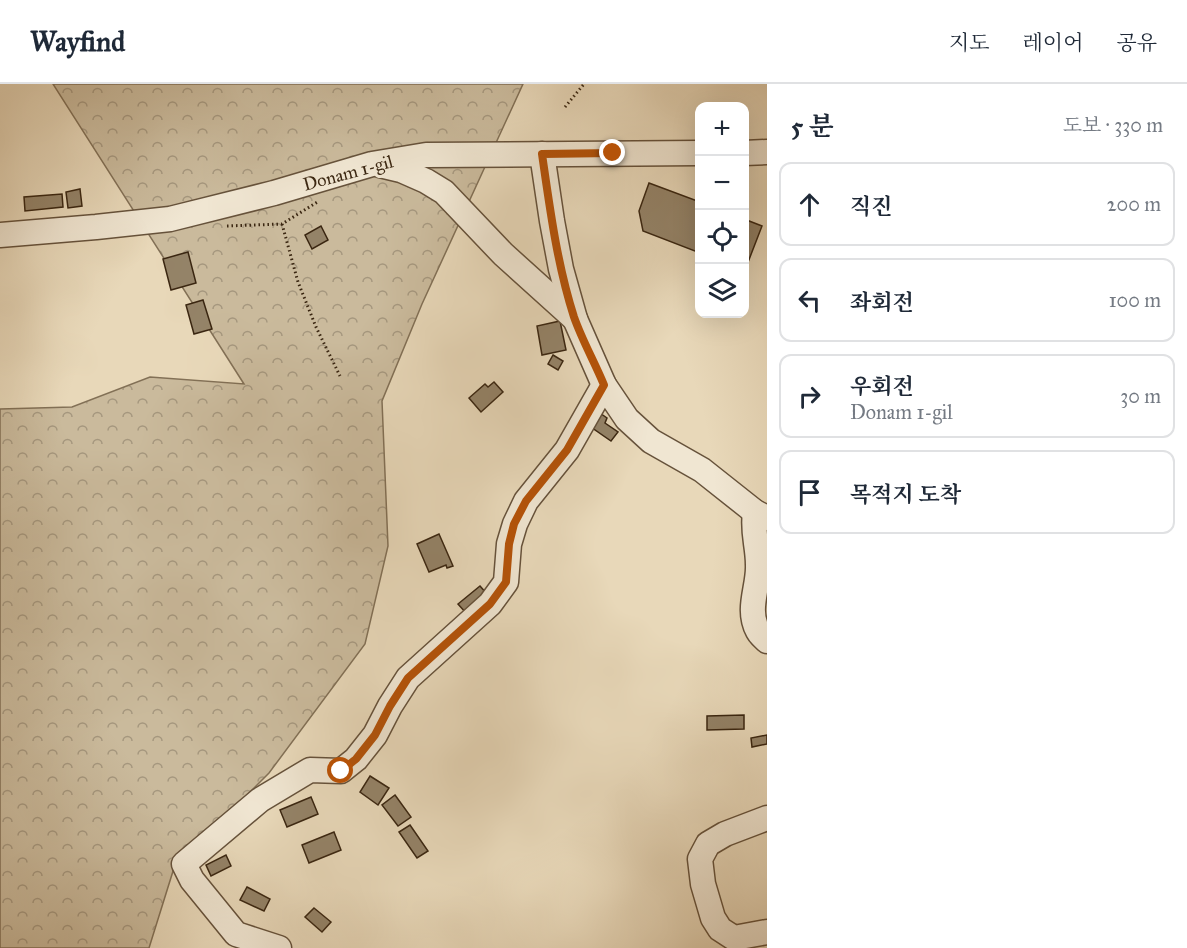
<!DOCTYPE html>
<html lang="ko">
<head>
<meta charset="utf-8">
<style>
	:root { --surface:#fff; --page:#f2f2f3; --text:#1f2937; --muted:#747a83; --line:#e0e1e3 }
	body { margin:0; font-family:"IM FELL Great Primer","Noto Serif KR",serif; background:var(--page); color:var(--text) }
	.controls { position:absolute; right:18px; top:18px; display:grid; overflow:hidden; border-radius:12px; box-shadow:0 6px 24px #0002 }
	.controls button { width:54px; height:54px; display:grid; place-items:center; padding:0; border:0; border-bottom:2px solid var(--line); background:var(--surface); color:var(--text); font:30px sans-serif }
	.stop { position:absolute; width:18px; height:18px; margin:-14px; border:4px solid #b45309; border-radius:50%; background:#fff }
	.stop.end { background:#b45309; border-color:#fff; box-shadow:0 2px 6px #0008 }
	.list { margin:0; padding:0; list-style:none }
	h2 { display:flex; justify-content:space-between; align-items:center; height:78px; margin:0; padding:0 24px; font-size:26px }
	h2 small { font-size:20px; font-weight:400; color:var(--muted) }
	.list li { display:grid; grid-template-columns:39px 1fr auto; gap:18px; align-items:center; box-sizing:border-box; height:84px; margin:0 12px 12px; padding:0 12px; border:2px solid var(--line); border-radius:12px }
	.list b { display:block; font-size:22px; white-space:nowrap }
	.list p { margin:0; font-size:20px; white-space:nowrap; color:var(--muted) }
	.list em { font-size:20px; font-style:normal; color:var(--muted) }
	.icon { flex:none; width:33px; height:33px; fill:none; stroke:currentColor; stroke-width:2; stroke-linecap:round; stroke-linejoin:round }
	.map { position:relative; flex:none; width:767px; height:864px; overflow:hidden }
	header { display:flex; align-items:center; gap:36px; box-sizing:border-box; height:84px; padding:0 30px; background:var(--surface); border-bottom:2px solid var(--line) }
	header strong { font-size:28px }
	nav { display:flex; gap:33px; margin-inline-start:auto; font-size:21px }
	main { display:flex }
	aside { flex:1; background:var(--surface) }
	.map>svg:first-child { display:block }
	.forest { fill:url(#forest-crowns); stroke:#827056; stroke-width:1.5 }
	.building { fill:#948368; stroke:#3a2611; stroke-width:1.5 }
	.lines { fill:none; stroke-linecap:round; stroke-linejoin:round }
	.minor-casing { stroke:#66523b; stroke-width:27 }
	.path { stroke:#3a2611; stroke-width:3; stroke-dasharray:1.5 3; stroke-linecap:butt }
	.minor { stroke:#f0e6d2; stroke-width:24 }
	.route { stroke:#b45309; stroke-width:8 }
	.labels { text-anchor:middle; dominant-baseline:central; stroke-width:6; stroke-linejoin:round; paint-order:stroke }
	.street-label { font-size:18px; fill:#3a2611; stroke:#f0e6d2 }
</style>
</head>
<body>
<header>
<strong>Wayfind</strong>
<nav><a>지도</a><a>레이어</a><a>공유</a></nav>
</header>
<main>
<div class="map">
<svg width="767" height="864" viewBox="0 0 767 864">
	<defs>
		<pattern id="forest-crowns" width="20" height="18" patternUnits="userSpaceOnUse" patternTransform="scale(1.5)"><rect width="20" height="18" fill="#caba9c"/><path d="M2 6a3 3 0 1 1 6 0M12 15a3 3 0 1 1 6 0" fill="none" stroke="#a5977e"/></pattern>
	</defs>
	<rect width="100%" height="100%" fill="#e8d8b9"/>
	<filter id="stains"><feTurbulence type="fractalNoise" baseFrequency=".00333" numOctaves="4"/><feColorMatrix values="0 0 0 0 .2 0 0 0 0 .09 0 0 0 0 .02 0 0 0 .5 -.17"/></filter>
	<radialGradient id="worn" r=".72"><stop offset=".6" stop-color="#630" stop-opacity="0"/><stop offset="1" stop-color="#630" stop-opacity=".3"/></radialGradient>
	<!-- forest -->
	<polygon class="forest" points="53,0 523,0 422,220 382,317 388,462 365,560 269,689 174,784 149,864 0,864 0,325 72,323 150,293 244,300"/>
	<!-- building -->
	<g class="building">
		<polygon points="649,99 700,118 700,169 643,147 639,127"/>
		<polygon points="80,105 82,122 68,124 66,108"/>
		<polygon points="62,110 63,123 25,127 24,113"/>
		<polygon points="744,135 762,142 745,186 744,186"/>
		<polygon points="321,142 328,156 312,165 305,151"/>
		<polygon points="188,168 196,199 171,206 163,175"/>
		<polygon points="203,216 212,245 194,250 186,221"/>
		<polygon points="560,237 566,266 542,271 537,242"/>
		<polygon points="553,271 563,277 558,286 548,280"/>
		<polygon points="494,298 503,308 481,328 469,314 485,300 488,303"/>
		<polygon points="597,327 607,334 605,339 618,348 611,357 588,341"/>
		<polygon points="439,450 453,482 447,484 446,481 429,488 417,460"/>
		<polygon points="480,502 487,510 466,529 458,520"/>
		<polygon points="744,631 744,645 707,646 707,632"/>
		<polygon points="767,651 767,660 752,663 751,654"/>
		<polygon points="370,692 389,704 378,721 360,708"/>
		<polygon points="395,711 411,733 398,742 382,721"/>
		<polygon points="311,713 318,730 287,743 280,726"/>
		<polygon points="410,741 428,767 417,774 399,748"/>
		<polygon points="334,748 341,766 309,779 302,761"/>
		<polygon points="226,771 231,782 211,792 206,781"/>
		<polygon points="247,803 270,815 264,827 240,816"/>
		<polygon points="314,824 331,838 322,848 305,833"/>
	</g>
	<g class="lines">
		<defs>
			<g id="minor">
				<polyline points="744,69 767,68"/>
				<polyline points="542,70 552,137 561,185 575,235 604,301 627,335 651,357 702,386 755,428 767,434"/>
				<polyline points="380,81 401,86 426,97 444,108 503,170 575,235"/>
				<polyline points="0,151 96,143 170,135 274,109 372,80 426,71 700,69"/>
				<path d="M755 428C752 449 758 461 758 481 759 503 746 525 758 547 759 550 764 554 767 557"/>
				<polyline points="767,734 725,750 708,760 700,775 703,800 713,834 720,845 734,854 767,848"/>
				<polyline points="279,864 236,850 192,796 184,780 260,716 310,686 341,687 356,675 375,651 390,622 408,594 490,520 506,498 509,460 515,440 526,417 567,366 604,301"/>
			</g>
		</defs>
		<!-- minor casing -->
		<use href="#minor" class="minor-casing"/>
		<!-- path -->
		<g class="path">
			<polyline points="565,23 584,0"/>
			<polyline points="282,140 298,198 316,243 340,292"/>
			<polyline points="227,142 282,140 319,117"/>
		</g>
		<!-- minor -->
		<use href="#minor" class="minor"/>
	</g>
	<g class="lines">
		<!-- route -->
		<path class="route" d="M341 687 356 675 375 651 390 622 408 594 490 520 506 498 509 460 514 440 526 417 567 366 604 301C595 279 582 256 574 233 557 180 550 125 542 70L613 69"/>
	</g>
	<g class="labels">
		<!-- street labels -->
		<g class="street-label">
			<text transform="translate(348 89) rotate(-15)">Donam 1-gil</text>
		</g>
	</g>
	<rect width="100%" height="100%" filter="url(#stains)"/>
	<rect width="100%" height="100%" fill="url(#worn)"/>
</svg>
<div class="controls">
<button>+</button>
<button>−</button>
<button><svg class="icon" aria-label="locate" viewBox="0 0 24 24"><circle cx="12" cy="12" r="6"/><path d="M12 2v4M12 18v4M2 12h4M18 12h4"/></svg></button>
<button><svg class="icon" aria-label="layers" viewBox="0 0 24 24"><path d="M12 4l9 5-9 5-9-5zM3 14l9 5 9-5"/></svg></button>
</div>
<div class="stop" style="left:341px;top:687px"></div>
<div class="stop end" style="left:613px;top:69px"></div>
</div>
<aside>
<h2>5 분<small>도보 · 330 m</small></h2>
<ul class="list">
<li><svg class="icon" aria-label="ahead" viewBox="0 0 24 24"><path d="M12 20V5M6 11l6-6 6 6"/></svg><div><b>직진</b></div><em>200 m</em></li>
<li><svg class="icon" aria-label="left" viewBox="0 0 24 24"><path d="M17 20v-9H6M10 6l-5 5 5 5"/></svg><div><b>좌회전</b></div><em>100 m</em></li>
<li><svg class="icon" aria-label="right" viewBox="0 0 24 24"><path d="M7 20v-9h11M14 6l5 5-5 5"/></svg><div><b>우회전</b><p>Donam 1-gil</p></div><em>30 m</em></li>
<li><svg class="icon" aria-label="arrive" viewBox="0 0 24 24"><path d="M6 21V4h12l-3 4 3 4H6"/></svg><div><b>목적지 도착</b></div></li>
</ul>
</aside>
</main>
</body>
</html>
